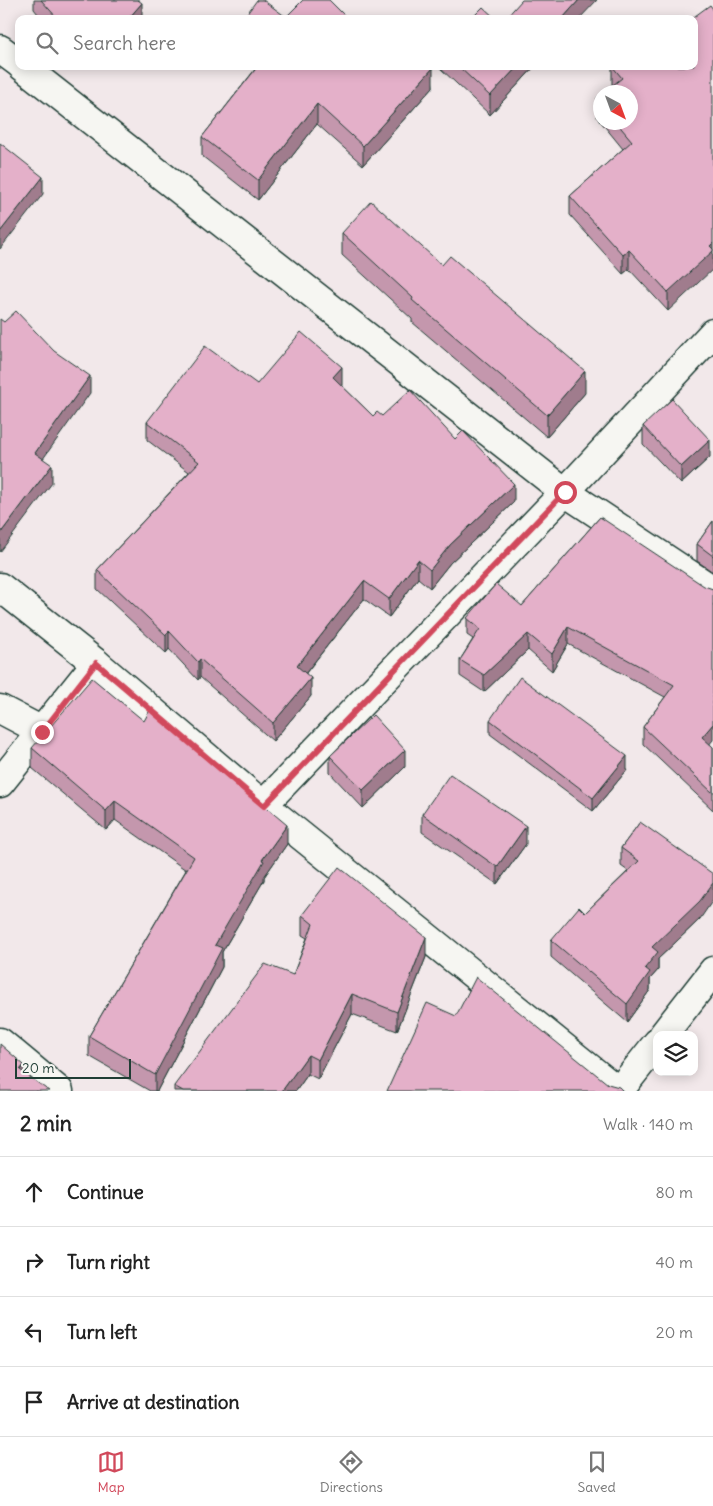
<!DOCTYPE html>
<html lang="en">
<head>
<meta charset="utf-8">
<style>
	:root { --surface:#fff; --page:#f2f2f2; --text:#222; --muted:#767676; --line:#e0e0e0; --accent:#d1495b }
	body { margin:0; font-family:Delius,sans-serif; background:var(--page); color:var(--text) }
	.controls { position:absolute; right:15px; bottom:15px; display:grid; overflow:hidden; border-radius:10px; box-shadow:0 2px 12px #0003 }
	.controls button { width:45px; height:45px; display:grid; place-items:center; padding:0; border:0; border-bottom:1px solid var(--line); background:var(--surface); color:var(--text); font:25px sans-serif }
	.compass { position:absolute; left:593px; top:85px; width:45px; height:45px; border-radius:50%; background:var(--surface); box-shadow:0 2px 12px #0003; rotate:139deg }
	.scale { position:absolute; left:15px; bottom:12px; width:116px; box-sizing:border-box; padding-left:5px; border:2px solid #1f3d34; border-top:0; font-size:14px; line-height:18px; white-space:nowrap; color:#1f3d34; -webkit-text-stroke:4px #f6f6f2; paint-order:stroke }
	.stop { position:absolute; width:15px; height:15px; margin:-11px; border:4px solid #d1495b; border-radius:50%; background:#fff }
	.stop.end { background:#d1495b; border-color:#fff; box-shadow:0 1px 5px #0008 }
	.list { margin:0; padding:0; list-style:none }
	h2 { display:flex; justify-content:space-between; align-items:center; height:65px; margin:0; padding:0 20px; font-size:21px }
	h2 small { font-size:16px; font-weight:400; color:var(--muted) }
	.list li { display:grid; grid-template-columns:32px 1fr auto; gap:15px; align-items:center; box-sizing:border-box; height:70px; padding:0 20px; border-top:1px solid var(--line) }
	.list b { display:block; font-size:19px; white-space:nowrap }
	.list em { font-size:16px; font-style:normal; color:var(--muted) }
	.icon { flex:none; width:28px; height:28px; fill:none; stroke:currentColor; stroke-width:2; stroke-linecap:round; stroke-linejoin:round }
	.map { position:relative; flex:none; width:713px; height:1091px; overflow:hidden }
	.search { position:absolute; background:var(--surface); box-shadow:0 2px 12px #0003; left:15px; right:15px; top:15px; height:55px; display:flex; align-items:center; gap:12px; box-sizing:border-box; padding:0 18px; border-radius:10px; color:var(--muted); font-size:19px }
	.sheet { height:345px; background:var(--surface) }
	nav { display:flex; justify-content:space-around; align-items:center; box-sizing:border-box; height:70px; border-top:1px solid var(--line); background:var(--surface); font-size:14px; color:var(--muted) }
	nav a { display:grid; justify-items:center; gap:2px }
	nav .on { color:var(--accent) }
	.map>svg:first-child { display:block }
	.lines { fill:none; stroke-linecap:round; stroke-linejoin:round }
	.street-casing { stroke:#1f3d34; stroke-width:31 }
	.street { stroke:#f6f6f2; stroke-width:28 }
	.wall { fill:#c497ad; stroke:#1f3d34 }
	.shaded-wall { fill:#a07b8d; stroke:#1f3d34 }
	.building { fill:#e4b0c9; stroke:#1f3d34 }
	.route { stroke:#d1495b; stroke-width:6 }
</style>
</head>
<body>
<div class="map">
<svg width="713" height="1091" viewBox="0 0 713 1091">
	<rect width="100%" height="100%" fill="#f2e8ea"/>
	<filter id="ink" filterUnits="userSpaceOnUse"><feTurbulence type="fractalNoise" baseFrequency=".02" numOctaves="2"/><feDisplacementMap in="SourceGraphic" scale="10" xChannelSelector="R" yChannelSelector="G"/><feConvolveMatrix kernelMatrix="1 2 1 2 8 2 1 2 1" color-interpolation-filters="sRGB"/></filter>
	<g filter="url(#ink)">
		<g class="lines">
			<defs>
				<g id="street">
					<polyline points="0,49 19,63"/>
					<polyline points="22,66 565,492 713,590"/>
					<polyline points="0,587 96,663 263,805 618,1091"/>
					<polyline points="0,709 42,731"/>
					<polyline points="0,783 96,663"/>
					<polyline points="263,805 565,492 713,333"/>
					<polyline points="663,1035 713,971"/>
					<polyline points="0,1042 59,1091"/>
					<polyline points="619,1091 657,1043"/>
				</g>
			</defs>
			<!-- street casing -->
			<use href="#street" class="street-casing"/>
			<!-- street -->
			<use href="#street" class="street"/>
		</g>
		<!-- wall -->
		<g class="wall">
			<polygon points="34,0 139,0 142,19 42,19 34,9"/>
			<polygon points="253,66 431,66 433,87 363,165 317,124 258,200 202,156 202,137 256,68"/>
			<polygon points="440,66 535,66 490,115 440,68"/>
			<polygon points="612,66 694,66 668,311 629,269 623,274 570,215 570,196 623,149 601,122 630,122 612,85"/>
			<polygon points="600,95 600,122 597,117 597,98"/>
			<polygon points="342,233 442,265 585,393 547,437 412,322 412,319 342,255"/>
			<polygon points="257,384 342,385 341,385 373,416 382,416 514,502 450,563 430,588 418,578 389,617 364,599 306,673 311,696 273,741 200,677 198,680 169,649 166,653 97,589 97,570 189,472 147,440 147,422"/>
			<polygon points="643,426 710,457 681,484 643,444"/>
			<polygon points="600,517 710,744 713,747 713,810 643,744 643,727 665,697 568,644 552,671 528,650 484,692 460,676 460,660 473,639 467,635 467,618 522,606"/>
			<polygon points="713,521 713,572 697,561 697,544"/>
			<polygon points="490,720 627,770 593,811 490,734"/>
			<polygon points="32,748 287,844 264,877 264,880 222,952 222,967 157,1091 150,1091 89,1056 89,1036 186,870 115,820 106,830 32,768"/>
			<polygon points="330,756 405,767 363,808 330,773"/>
			<polygon points="422,814 526,844 497,884 422,832"/>
			<polygon points="640,822 700,919 658,959 658,970 650,979 650,990 627,1022 551,957 551,940 585,913 628,871 621,866 621,848"/>
			<polygon points="302,915 426,957 397,1031 352,1014 318,1079 308,1074 296,1091 174,1091 174,1086 293,975 307,938 302,935"/>
		</g>
		<!-- shaded-wall -->
		<g class="shaded-wall">
			<polygon points="579,0 597,0 579,19 562,19"/>
			<polygon points="142,3 142,19 128,19"/>
			<polygon points="518,66 535,66 490,115 490,96"/>
			<polygon points="433,68 433,87 363,165 363,146"/>
			<polygon points="317,104 317,124 258,200 258,180"/>
			<polygon points="43,177 43,194 0,249 0,232"/>
			<polygon points="713,243 713,269 668,311 668,292"/>
			<polygon points="629,250 629,269 623,274 623,255"/>
			<polygon points="342,367 342,385 333,395 333,377"/>
			<polygon points="585,371 585,393 547,437 547,415"/>
			<polygon points="90,376 90,393 35,470 35,453"/>
			<polygon points="710,440 710,457 681,484 681,467"/>
			<polygon points="52,465 52,483 0,552 0,534"/>
			<polygon points="514,484 514,502 450,563 430,588 430,570 450,545"/>
			<polygon points="418,560 418,578 389,617 389,599"/>
			<polygon points="364,581 364,599 297,684 297,666"/>
			<polygon points="568,627 568,644 552,671 552,654"/>
			<polygon points="169,631 169,649 166,653 166,635"/>
			<polygon points="528,634 528,650 484,692 484,675"/>
			<polygon points="200,659 200,677 198,680 198,662"/>
			<polygon points="311,678 311,696 273,741 273,723"/>
			<polygon points="713,724 713,740 702,753 702,737"/>
			<polygon points="405,750 405,767 363,808 363,790"/>
			<polygon points="627,756 627,770 593,811 593,798"/>
			<polygon points="115,801 115,820 106,830 106,811"/>
			<polygon points="287,825 287,844 264,877 264,880 222,952 222,967 157,1091 155,1091 155,1075 215,945 262,860"/>
			<polygon points="526,826 526,844 497,884 497,867"/>
			<polygon points="713,883 713,900 700,919 658,959 658,970 650,979 650,990 627,1022 627,1004 645,968 652,947"/>
			<polygon points="426,937 426,957 397,1031 397,1012"/>
			<polygon points="352,994 352,1014 318,1079 318,1060"/>
			<polygon points="308,1055 308,1074 296,1091 282,1091"/>
			<polygon points="24,1065 24,1082 20,1070"/>
		</g>
		<!-- building -->
		<g class="building">
			<polygon points="41,0 138,0 142,3 128,19 64,19 63,18 61,19 58,19"/>
			<polygon points="257,0 263,0 286,17 303,0 329,0 348,19 243,19"/>
			<polygon points="522,0 579,0 562,19 505,19"/>
			<polygon points="710,5 713,9 713,243 710,246 713,249 713,251 668,292 629,250 623,255 570,196 632,141 616,122 630,122 630,92 604,92 622,78 612,66 694,66 694,19 691,19"/>
			<polygon points="483,7 496,19 471,19"/>
			<polygon points="258,66 431,66 433,68 363,146 317,104 258,180 202,137"/>
			<polygon points="458,66 518,66 490,96"/>
			<polygon points="600,95 600,103 597,98"/>
			<polygon points="0,143 43,177 0,232"/>
			<polygon points="371,201 442,265 450,256 585,371 547,415 412,300 413,298 342,233"/>
			<polygon points="16,311 54,351 90,376 35,453 52,465 0,534 0,319 4,322"/>
			<polygon points="301,332 342,367 333,377 373,416 377,412 382,416 410,390 455,439 463,431 514,484 450,545 430,570 418,560 389,599 364,581 297,666 311,678 273,723 200,659 198,662 169,631 166,635 97,570 199,462 147,422 205,346 257,384"/>
			<polygon points="672,399 710,440 681,467 643,426"/>
			<polygon points="600,517 704,586 713,589 713,724 702,737 713,747 713,793 643,727 674,685 568,627 552,654 528,634 484,675 460,660 480,629 467,618 496,584 522,606"/>
			<polygon points="713,521 713,556 697,544"/>
			<polygon points="520,677 627,756 593,798 490,720"/>
			<polygon points="92,678 144,721 150,710 287,825 262,860 264,861 215,945 222,948 155,1075 89,1036 194,857 115,801 106,811 32,748"/>
			<polygon points="373,715 405,750 363,790 330,756"/>
			<polygon points="450,774 526,826 497,867 422,814"/>
			<polygon points="640,822 713,874 713,883 700,901 652,947 658,952 645,968 650,972 627,1004 551,940 579,907 585,913 639,861 621,848"/>
			<polygon points="339,867 426,937 397,1012 352,994 318,1060 308,1055 282,1091 183,1091 174,1086 265,964 293,975 313,924 302,915"/>
			<polygon points="476,977 608,1084 619,1087 623,1091 387,1091 427,1003 456,1016"/>
			<polygon points="0,1044 24,1065 20,1070 49,1091 0,1091"/>
		</g>
	</g>
	<g class="lines" filter="url(#ink)">
		<!-- route -->
		<polyline class="route" points="42,732 96,663 264,806 565,492"/>
	</g>
</svg>
<div class="controls">
<button><svg class="icon" aria-label="layers" viewBox="0 0 24 24"><path d="M12 4l9 5-9 5-9-5zM3 14l9 5 9-5"/></svg></button>
</div>
<svg class="compass" viewBox="-18 -18 36 36"><path d="M0-13l5 13h-10z" fill="#e53935"/><path d="M0 13l5-13h-10z" fill="#767676"/></svg>
<div class="scale">20 m</div>
<div class="stop" style="left:565px;top:492px"></div>
<div class="stop end" style="left:42px;top:732px"></div>
<div class="search"><svg class="icon" aria-label="search" viewBox="0 0 24 24"><circle cx="10" cy="10" r="6"/><path d="M15 15l6 6"/></svg>Search here</div>
</div>
<section class="sheet">
<h2>2 min<small>Walk · 140 m</small></h2>
<ul class="list">
<li><svg class="icon" aria-label="ahead" viewBox="0 0 24 24"><path d="M12 20V5M6 11l6-6 6 6"/></svg><div><b>Continue</b></div><em>80 m</em></li>
<li><svg class="icon" aria-label="right" viewBox="0 0 24 24"><path d="M7 20v-9h11M14 6l5 5-5 5"/></svg><div><b>Turn right</b></div><em>40 m</em></li>
<li><svg class="icon" aria-label="left" viewBox="0 0 24 24"><path d="M17 20v-9H6M10 6l-5 5 5 5"/></svg><div><b>Turn left</b></div><em>20 m</em></li>
<li><svg class="icon" aria-label="arrive" viewBox="0 0 24 24"><path d="M6 21V4h12l-3 4 3 4H6"/></svg><div><b>Arrive at destination</b></div></li>
</ul>
</section>
<nav>
<a class="on"><svg class="icon" aria-label="map" viewBox="0 0 24 24"><path d="M3 6l6-2 6 2 6-2v14l-6 2-6-2-6 2zM9 4v14M15 6v14"/></svg>Map</a>
<a><svg class="icon" aria-label="directions" viewBox="0 0 24 24"><path d="M12 3l9 9-9 9-9-9zM9 14v-3h6M13 9l2 2-2 2"/></svg>Directions</a>
<a><svg class="icon" aria-label="saved" viewBox="0 0 24 24"><path d="M7 4h10v16l-5-4-5 4z"/></svg>Saved</a>
</nav>
</body>
</html>
